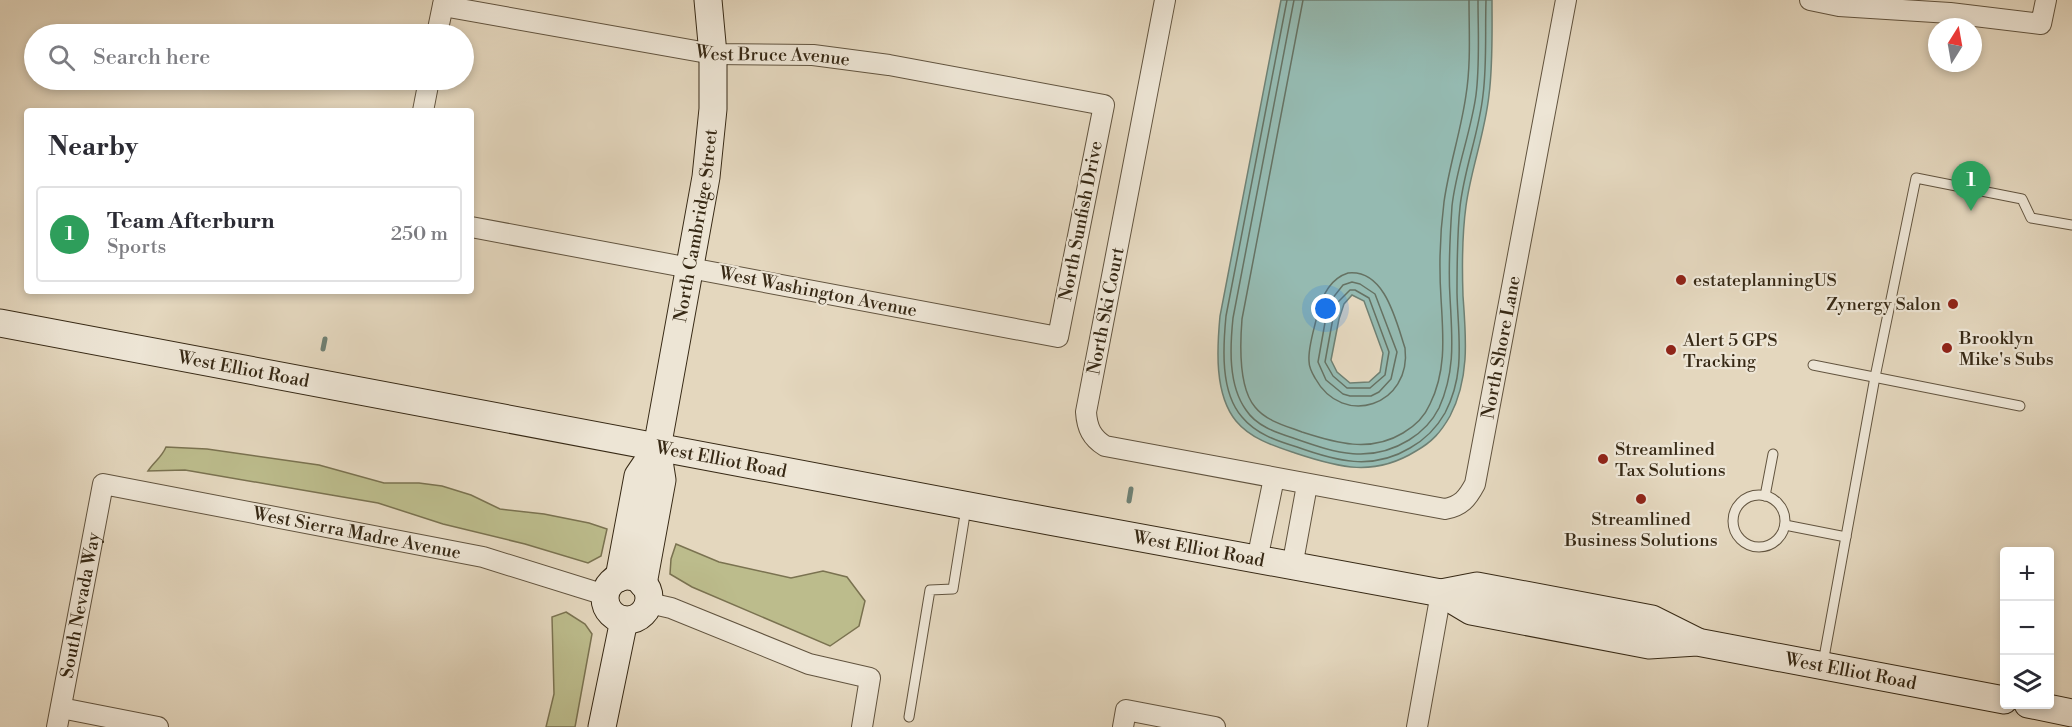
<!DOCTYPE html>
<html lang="en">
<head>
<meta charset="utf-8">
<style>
	:root { --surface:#fff; --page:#f2f2f3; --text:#2b2b33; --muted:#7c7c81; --line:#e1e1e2; --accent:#8f2418 }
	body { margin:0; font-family:"Libre Bodoni",serif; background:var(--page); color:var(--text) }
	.controls { position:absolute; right:18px; bottom:18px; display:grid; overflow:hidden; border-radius:6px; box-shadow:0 3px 9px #0003 }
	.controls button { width:54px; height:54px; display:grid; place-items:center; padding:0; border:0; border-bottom:2px solid var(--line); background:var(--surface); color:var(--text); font:30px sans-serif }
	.compass { position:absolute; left:1928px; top:18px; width:54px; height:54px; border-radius:50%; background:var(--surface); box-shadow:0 3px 9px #0003; rotate:11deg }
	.you { position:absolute; left:1326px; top:309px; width:21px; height:21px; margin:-15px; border:4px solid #fff; border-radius:50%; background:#1a73e8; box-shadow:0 0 0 9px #1a73e833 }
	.badge { display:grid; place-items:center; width:39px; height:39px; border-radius:50%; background:var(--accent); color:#fff; font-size:20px; font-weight:700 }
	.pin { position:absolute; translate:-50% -50px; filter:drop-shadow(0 2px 3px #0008) }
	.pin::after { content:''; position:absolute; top:32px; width:21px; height:18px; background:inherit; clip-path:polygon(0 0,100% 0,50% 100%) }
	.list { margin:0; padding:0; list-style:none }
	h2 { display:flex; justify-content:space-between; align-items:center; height:78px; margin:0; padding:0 24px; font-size:26px }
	h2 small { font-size:20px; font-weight:400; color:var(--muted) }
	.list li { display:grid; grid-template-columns:39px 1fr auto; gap:18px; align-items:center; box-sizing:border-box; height:96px; margin:0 12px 12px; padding:0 12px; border:2px solid var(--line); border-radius:6px }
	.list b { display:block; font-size:22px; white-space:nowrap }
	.list p { margin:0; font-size:20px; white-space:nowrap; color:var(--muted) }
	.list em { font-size:20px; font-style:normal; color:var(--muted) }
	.icon { flex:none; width:33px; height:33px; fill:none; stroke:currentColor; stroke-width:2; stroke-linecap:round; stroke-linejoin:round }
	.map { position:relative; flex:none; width:2072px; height:727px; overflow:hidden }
	.search { position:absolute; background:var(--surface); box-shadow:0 3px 9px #0003; left:24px; top:24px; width:450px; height:66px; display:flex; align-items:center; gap:15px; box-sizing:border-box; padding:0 21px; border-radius:33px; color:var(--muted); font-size:22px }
	.panel { position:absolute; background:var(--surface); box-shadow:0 3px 9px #0003; left:24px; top:108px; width:450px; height:186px; border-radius:6px }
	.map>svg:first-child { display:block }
	.green { fill:#bcbc8c; stroke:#7a7250; stroke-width:1.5 }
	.water { fill:#95bab1; stroke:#6f8073; stroke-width:1.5; fill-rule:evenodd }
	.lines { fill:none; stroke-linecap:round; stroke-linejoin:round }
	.shore { stroke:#667263; stroke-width:1.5 }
	.stream { stroke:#6f8073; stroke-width:5 }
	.lane-casing { stroke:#62543f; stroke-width:11 }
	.street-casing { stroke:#62543f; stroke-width:22 }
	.secondary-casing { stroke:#372915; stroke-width:29 }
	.lane { stroke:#ede5d5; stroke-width:9 }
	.street { stroke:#ede5d5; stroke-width:20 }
	.secondary { stroke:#ede5d5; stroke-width:27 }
	.poi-dot { fill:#8f2418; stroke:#ede5d5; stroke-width:2 }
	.labels { text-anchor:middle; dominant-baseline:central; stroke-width:4.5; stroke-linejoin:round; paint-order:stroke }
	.street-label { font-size:18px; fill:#372915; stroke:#ede5d5 }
	.poi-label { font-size:18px; fill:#372915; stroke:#ede5d5; text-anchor:start }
</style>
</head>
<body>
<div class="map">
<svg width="2072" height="727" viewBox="0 0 2072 727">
	<rect width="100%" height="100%" fill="#e4d7be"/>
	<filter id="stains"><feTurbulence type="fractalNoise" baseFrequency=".00333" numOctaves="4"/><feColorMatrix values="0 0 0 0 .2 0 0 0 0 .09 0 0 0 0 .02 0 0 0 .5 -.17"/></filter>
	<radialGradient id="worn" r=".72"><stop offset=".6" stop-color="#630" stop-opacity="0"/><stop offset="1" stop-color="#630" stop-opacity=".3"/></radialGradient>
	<!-- green -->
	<g class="green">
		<path d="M166 447 207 449 319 465 384 483H419L442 486 471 495 500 509 544 514 589 523 607 529 601 556 588 563 525 544 443 524 378 503 185 470 148 471C154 462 162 457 166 447Z"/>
		<polygon points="676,544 719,562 791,578 823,571 847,577 865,601 859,626 830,646 692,587 670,574 671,559"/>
		<polygon points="566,612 585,624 592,634 575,727 546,727 554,694 552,617"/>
	</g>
	<!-- water -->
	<path class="water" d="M1281 0H1492C1492 32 1493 64 1489 95 1485 133 1471 169 1466 206 1462 235 1462 267 1463 296 1466 337 1470 378 1450 416 1441 432 1432 442 1416 451 1374 477 1340 468 1295 453 1274 446 1251 439 1236 421 1214 394 1217 348 1220 316ZM1352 295 1364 301 1383 353 1380 372 1369 382 1350 383 1337 372 1331 360 1339 319 1344 304Z"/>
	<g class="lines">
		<!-- shore -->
		<g class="shore">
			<path d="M1287 0 1226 316C1223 347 1220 392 1242 417 1256 434 1277 441 1297 447 1336 461 1372 471 1410 448 1426 439 1436 429 1445 413 1466 373 1458 336 1457 293 1457 264 1457 235 1460 207 1464 169 1479 133 1483 95 1487 64 1485 32 1486 0"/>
			<path d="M1294 0 1233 318C1230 347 1228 385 1246 410 1257 427 1278 433 1296 439 1336 453 1370 464 1409 440 1422 432 1432 422 1439 408 1456 370 1452 337 1450 297 1448 267 1450 236 1452 206 1456 169 1471 132 1476 95 1480 64 1478 31 1478 0"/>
			<path d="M1303 0 1242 319C1240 344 1238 387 1255 407 1266 421 1286 426 1302 432 1336 443 1370 453 1403 433 1415 426 1424 418 1430 404 1447 370 1443 334 1441 298 1439 267 1440 233 1444 202 1449 166 1461 131 1466 95 1471 64 1469 31 1469 0"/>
			<path d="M1348 273C1385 269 1396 321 1405 348 1412 405 1343 429 1315 378 1312 373 1309 368 1309 361 1308 347 1314 330 1317 316 1321 298 1329 279 1348 273Z"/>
			<polygon points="1352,282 1360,284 1375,294 1397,352 1391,379 1379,392 1371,396 1350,396 1343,394 1326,380 1318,362 1326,317 1332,299 1343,285"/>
			<polygon points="1350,290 1355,290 1369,298 1389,352 1385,375 1370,388 1347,388 1333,376 1325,362 1333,318 1338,302"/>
		</g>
		<!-- stream -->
		<g class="stream">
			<polyline points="323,349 325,339"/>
			<polyline points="1129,501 1131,489"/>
		</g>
		<defs>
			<g id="lane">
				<polyline points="1813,365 2020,406"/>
				<circle cx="1759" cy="521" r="26"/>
				<polyline points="1765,496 1773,454"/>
				<polyline points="1785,525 1846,537"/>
				<polyline points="1823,663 1875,377 1916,178 2022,199 2031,218 2072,225"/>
				<polyline points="909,717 930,590 953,589 966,508"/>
			</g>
			<g id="street">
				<path id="s1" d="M1165 0 1086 412C1087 428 1092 438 1105 446L1445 509C1461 506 1467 499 1475 484L1566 0"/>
				<polyline points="1810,0 1839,6 1950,13 2041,24 2046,0"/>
				<path id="s2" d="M443 6 713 54 813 55 889 65 1104 105 1058 337 471 227"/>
				<polyline points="437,34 444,0"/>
				<polyline points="423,111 429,80"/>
				<polyline points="1257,560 1274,478"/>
				<polyline points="1292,567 1307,485"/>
				<polyline points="649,603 671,608 809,664 870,678 862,727"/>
				<polyline points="61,708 158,727"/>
				<path id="s3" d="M57 727 103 484 483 557 605 595"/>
				<polyline points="1123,727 1126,710 1215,727"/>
				<polyline points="1417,727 1441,593"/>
			</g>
			<g id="secondary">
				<path id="s4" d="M0 323 1049 521 1441 593 1471 611 1649 645 1697 642 2004 700"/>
				<circle cx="627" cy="598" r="22"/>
				<polyline points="619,578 638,476 657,448"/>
				<path id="s5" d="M643 584 662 480 657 448 706 177 713 109V54L708 0"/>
				<polyline points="1441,593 1477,586 1652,619 1696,641"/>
				<polyline points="2028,704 2072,713"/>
				<polyline points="602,727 624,620"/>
			</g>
		</defs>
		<!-- lane casing -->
		<use href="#lane" class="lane-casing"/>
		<!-- street casing -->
		<use href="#street" class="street-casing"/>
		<!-- secondary casing -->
		<use href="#secondary" class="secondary-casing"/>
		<!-- lane -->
		<use href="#lane" class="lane"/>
		<!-- street -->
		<use href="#street" class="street"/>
		<!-- secondary -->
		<use href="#secondary" class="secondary"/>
	</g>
	<!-- markers -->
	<g class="poi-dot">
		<circle cx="1681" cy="280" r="6"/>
		<circle cx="1953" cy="304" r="6"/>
		<circle cx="1947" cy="348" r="6"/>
		<circle cx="1671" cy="350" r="6"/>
		<circle cx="1603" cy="459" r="6"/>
		<circle cx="1641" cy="499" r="6"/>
	</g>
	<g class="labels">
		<!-- street labels -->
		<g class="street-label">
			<text stroke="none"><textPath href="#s2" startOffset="334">West Bruce Avenue</textPath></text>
			<text transform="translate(1081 221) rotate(-79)">North Sunfish Drive</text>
			<text stroke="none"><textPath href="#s5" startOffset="364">North Cambridge Street</textPath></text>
			<text transform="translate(818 292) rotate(11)">West Washington Avenue</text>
			<text transform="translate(1106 311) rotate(-79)">North Ski Court</text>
			<text stroke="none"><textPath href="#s1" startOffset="986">North Shore Lane</textPath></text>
			<text stroke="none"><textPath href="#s4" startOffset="248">West Elliot Road</textPath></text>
			<text stroke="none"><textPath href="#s4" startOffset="734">West Elliot Road</textPath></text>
			<text stroke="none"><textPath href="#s3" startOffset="506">West Sierra Madre Avenue</textPath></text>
			<text stroke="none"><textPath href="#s4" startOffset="1220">West Elliot Road</textPath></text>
			<text stroke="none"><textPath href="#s3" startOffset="124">South Nevada Way</textPath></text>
			<text stroke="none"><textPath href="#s4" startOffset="1887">West Elliot Road</textPath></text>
		</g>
		<!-- poi labels -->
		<g class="poi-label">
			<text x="1693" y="280">estateplanningUS</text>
			<text x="1941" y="304" text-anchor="end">Zynergy Salon</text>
			<text x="1959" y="338">Brooklyn<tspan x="1959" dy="21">Mike's Subs</tspan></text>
			<text x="1683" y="340">Alert 5 GPS<tspan x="1683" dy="21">Tracking</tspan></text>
			<text x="1615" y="449">Streamlined<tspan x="1615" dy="21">Tax Solutions</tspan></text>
			<text x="1641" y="519" text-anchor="middle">Streamlined<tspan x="1641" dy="21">Business Solutions</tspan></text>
		</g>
	</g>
	<rect width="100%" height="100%" filter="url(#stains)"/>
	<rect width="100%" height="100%" fill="url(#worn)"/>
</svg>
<div class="controls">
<button>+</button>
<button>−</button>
<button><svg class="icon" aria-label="layers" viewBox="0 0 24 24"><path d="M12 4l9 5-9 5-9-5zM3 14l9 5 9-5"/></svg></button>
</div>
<svg class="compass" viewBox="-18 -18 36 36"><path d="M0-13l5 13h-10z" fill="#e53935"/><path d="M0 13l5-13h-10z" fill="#7c7c81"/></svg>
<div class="you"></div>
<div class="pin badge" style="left:1971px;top:211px;background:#2e9e5b">1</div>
<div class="search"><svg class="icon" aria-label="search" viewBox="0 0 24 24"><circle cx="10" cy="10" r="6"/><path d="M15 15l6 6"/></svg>Search here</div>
<section class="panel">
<h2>Nearby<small></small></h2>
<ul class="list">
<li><span class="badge" style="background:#2e9e5b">1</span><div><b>Team Afterburn</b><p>Sports</p></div><em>250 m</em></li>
</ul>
</section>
</div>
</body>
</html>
